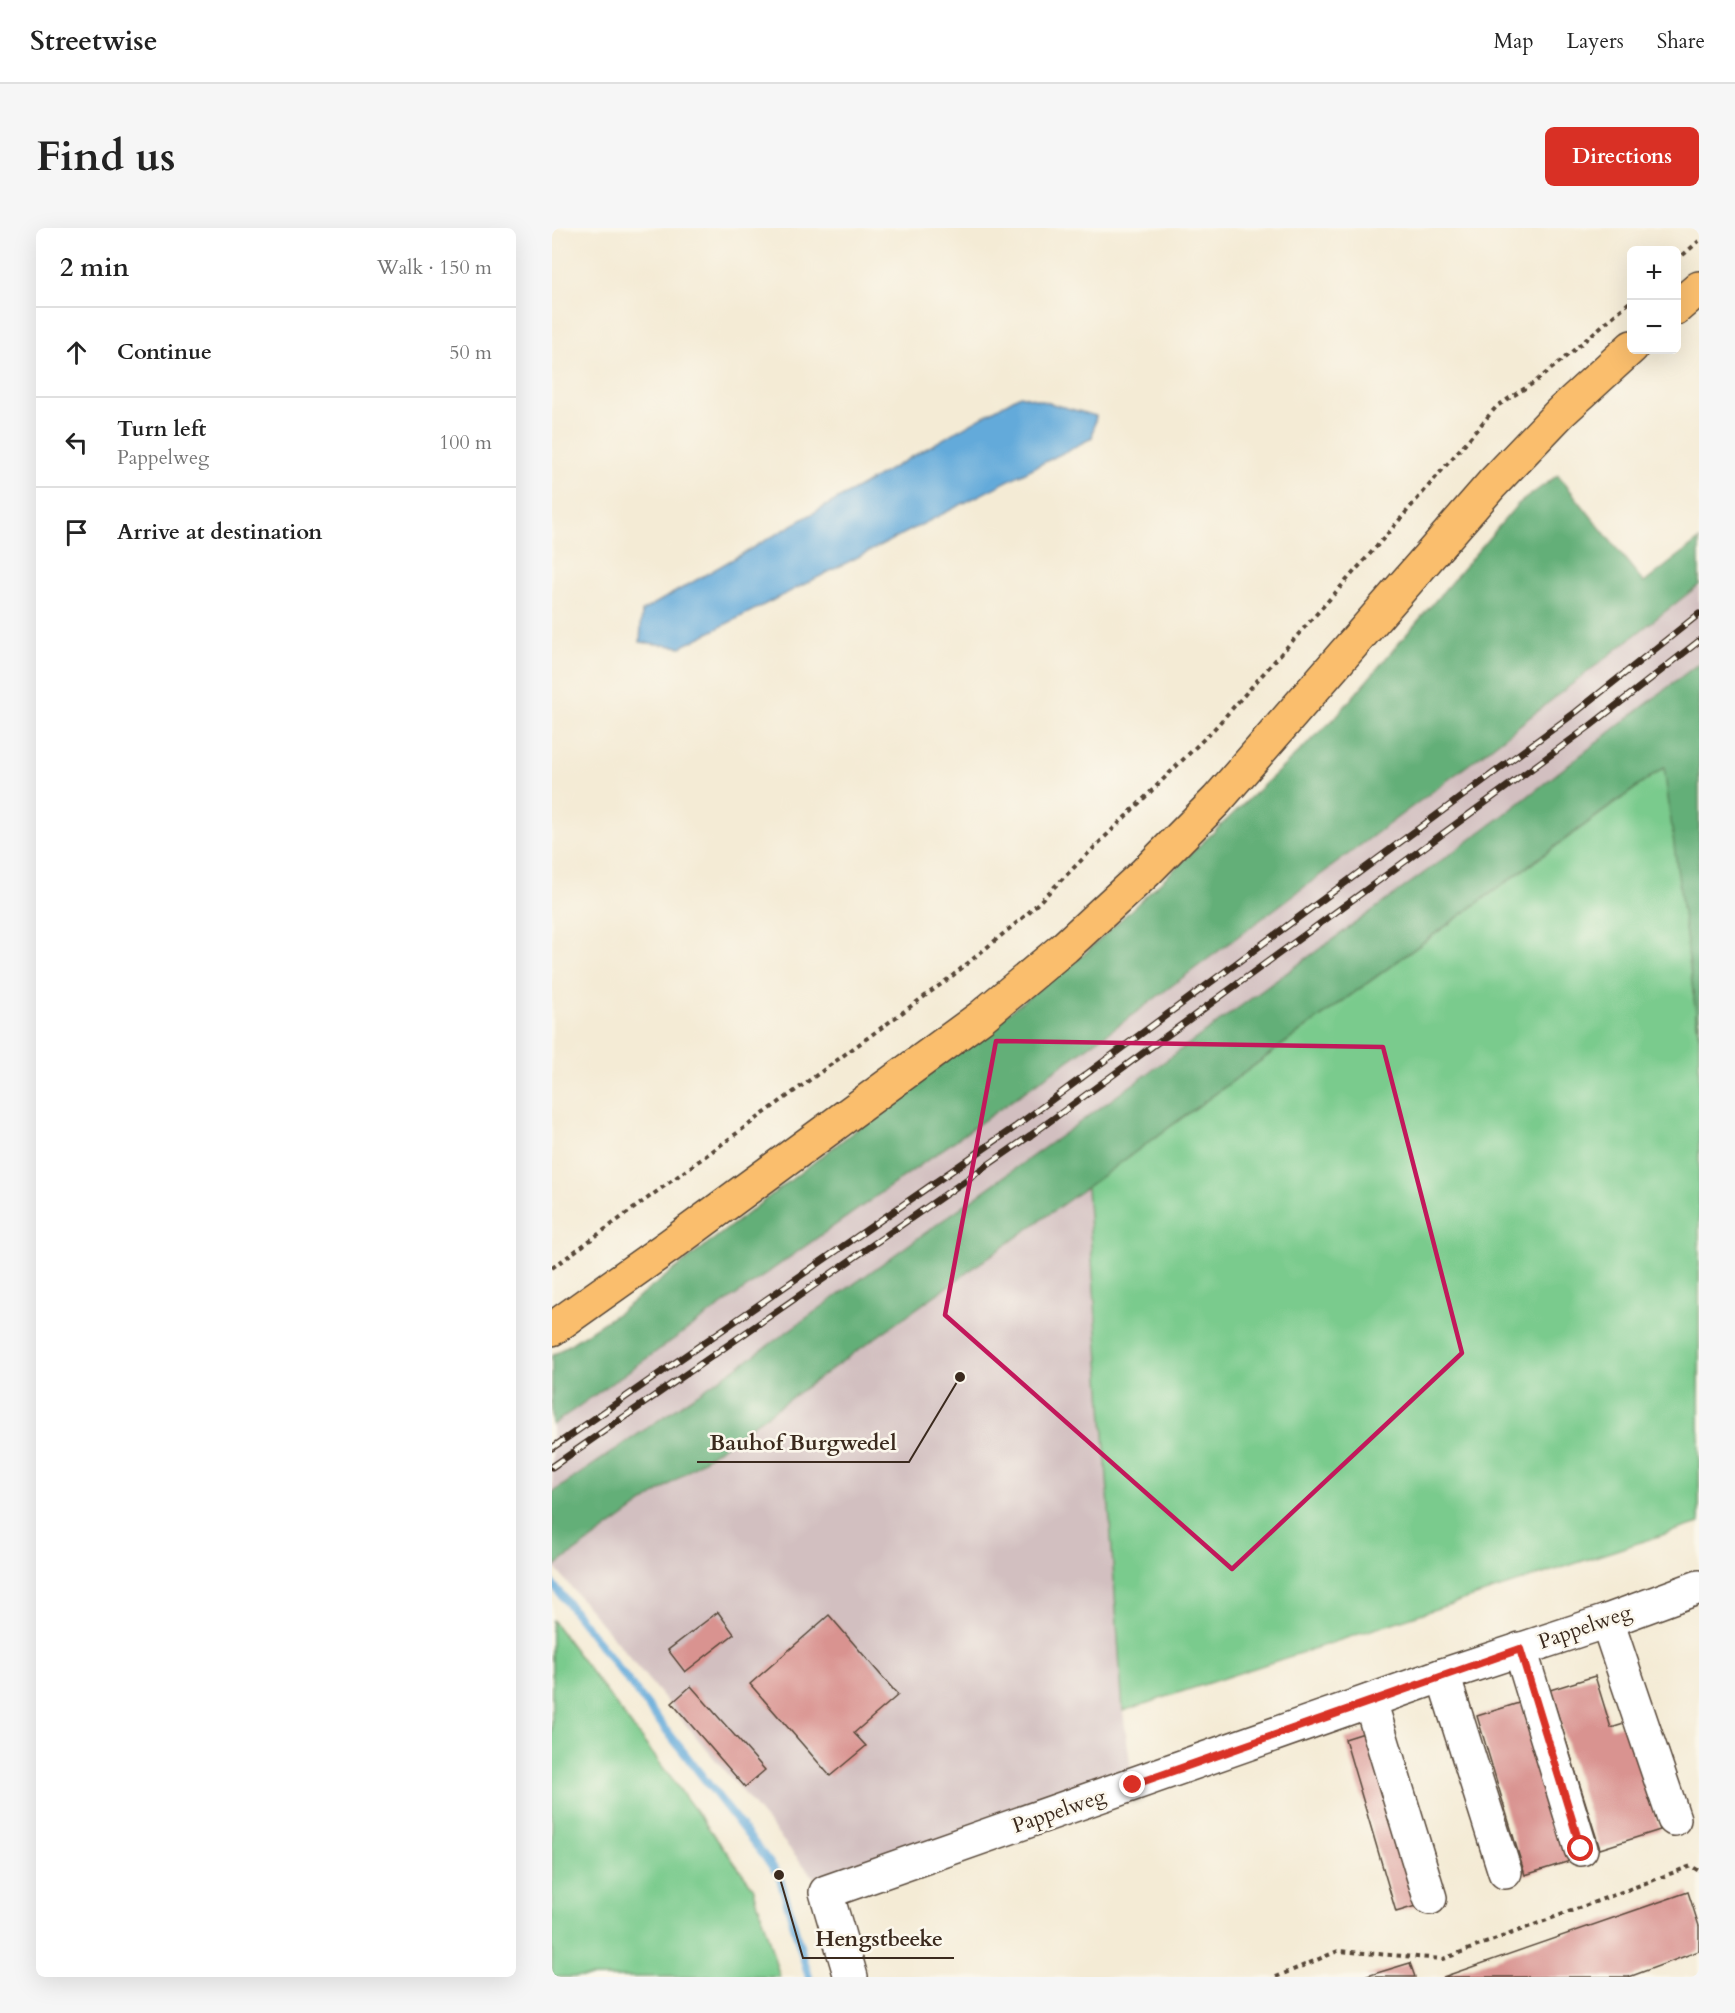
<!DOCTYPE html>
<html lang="en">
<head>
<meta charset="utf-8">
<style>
	:root { --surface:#fff; --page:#f6f6f6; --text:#222; --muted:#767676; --line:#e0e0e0; --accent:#d93025 }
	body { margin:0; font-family:Cardo,serif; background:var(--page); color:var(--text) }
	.controls { position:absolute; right:18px; top:18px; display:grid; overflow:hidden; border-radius:9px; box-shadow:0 6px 24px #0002 }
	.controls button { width:54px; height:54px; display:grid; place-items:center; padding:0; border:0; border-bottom:2px solid var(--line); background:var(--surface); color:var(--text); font:30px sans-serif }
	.stop { position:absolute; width:18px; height:18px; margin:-14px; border:4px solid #d93025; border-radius:50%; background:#fff }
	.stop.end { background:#d93025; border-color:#fff; box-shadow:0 2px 6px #0008 }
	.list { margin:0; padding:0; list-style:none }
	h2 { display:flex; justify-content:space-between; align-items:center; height:78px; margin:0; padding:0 24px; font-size:26px }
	h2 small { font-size:20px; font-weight:400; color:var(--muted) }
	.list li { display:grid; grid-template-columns:39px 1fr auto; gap:18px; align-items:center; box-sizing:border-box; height:90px; padding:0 24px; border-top:2px solid var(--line) }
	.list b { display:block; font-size:22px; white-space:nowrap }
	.list p { margin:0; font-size:20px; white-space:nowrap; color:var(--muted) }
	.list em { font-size:20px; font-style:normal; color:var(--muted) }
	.icon { flex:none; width:33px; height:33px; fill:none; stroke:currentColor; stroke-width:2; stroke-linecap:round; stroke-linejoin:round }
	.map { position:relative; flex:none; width:1147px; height:1749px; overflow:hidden; border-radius:9px }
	header { display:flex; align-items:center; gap:36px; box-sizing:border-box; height:84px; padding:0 30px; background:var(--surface); border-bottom:2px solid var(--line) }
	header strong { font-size:28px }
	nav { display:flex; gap:33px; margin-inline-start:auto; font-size:21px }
	.intro { display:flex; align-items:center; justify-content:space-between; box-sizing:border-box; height:144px; padding:0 36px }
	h1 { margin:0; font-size:42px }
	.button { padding:15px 27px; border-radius:9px; background:var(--accent); color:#fff; font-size:21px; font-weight:700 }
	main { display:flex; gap:36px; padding:0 36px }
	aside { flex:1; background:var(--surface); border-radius:9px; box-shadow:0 6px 24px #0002 }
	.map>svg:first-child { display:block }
	.industrial { fill:#d2bfc0 }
	.green { fill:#7acb8d; stroke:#5a7a56; stroke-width:1.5 }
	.forest { fill:#63af78; stroke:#4f6c4b; stroke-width:1.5 }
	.water { fill:#64aada; stroke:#506a7c; stroke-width:1.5 }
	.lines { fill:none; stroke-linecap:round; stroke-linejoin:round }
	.stream { stroke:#64aada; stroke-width:8 }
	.building { fill:#d99390 }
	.minor-casing { stroke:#574739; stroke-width:36 }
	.major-casing { stroke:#574739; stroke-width:36 }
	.path { stroke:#574739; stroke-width:4; stroke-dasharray:4.5 4.5; stroke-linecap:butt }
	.minor { stroke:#fff; stroke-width:33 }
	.major { stroke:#fabe6d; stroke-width:33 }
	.rail-casing { stroke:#3b2a1e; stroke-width:7 }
	.rail { stroke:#fbf7ec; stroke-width:4.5; stroke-dasharray:14; stroke-linecap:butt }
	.route { stroke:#d93025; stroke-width:8 }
	.marked { fill:none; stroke:#c2185b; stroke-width:4.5; stroke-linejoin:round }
	.labels { text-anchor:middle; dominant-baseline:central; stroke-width:5; stroke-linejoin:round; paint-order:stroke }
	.street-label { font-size:21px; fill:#3b2a1e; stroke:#fbf7ec }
	.leader { fill:none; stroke:#3b2a1e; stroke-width:2 }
	.callout-dot { fill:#3b2a1e; stroke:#fbf7ec; stroke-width:2 }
	.callout-label { font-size:22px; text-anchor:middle; font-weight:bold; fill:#3b2a1e; stroke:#fbf7ec; stroke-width:5; stroke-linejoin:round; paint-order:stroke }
</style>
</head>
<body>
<header>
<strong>Streetwise</strong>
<nav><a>Map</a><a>Layers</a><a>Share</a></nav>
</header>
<div class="intro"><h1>Find us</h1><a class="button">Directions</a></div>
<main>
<aside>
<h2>2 min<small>Walk · 150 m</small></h2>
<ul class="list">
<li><svg class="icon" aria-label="ahead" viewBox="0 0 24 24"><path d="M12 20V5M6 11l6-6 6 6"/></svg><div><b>Continue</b></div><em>50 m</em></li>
<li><svg class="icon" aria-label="left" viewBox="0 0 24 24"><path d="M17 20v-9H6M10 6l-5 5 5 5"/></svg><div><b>Turn left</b><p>Pappelweg</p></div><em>100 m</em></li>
<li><svg class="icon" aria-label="arrive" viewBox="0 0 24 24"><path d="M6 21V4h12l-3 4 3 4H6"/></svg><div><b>Arrive at destination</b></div></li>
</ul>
</aside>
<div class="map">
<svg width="1147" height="1749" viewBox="0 0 1147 1749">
	<rect width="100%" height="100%" fill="#fbf7ec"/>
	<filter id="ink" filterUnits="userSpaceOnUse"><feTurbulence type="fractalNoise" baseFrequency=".0167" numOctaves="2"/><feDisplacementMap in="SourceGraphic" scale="12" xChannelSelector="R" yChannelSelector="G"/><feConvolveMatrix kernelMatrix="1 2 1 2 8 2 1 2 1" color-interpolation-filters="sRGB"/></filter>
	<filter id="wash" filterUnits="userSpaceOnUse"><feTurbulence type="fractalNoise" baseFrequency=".008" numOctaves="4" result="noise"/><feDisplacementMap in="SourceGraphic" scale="24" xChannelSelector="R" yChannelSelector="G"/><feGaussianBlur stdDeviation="1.35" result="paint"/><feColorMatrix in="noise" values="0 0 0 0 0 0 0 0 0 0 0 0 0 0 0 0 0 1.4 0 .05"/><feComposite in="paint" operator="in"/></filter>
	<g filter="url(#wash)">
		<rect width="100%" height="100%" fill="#f4ebd5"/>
		<!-- industrial -->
		<g class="industrial">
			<polygon points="1147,357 1147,435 952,587 598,844 211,1121 0,1265 0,1197 571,794 928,528"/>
			<polygon points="535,959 571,1483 581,1557 274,1664 2,1339"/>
		</g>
		<!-- green -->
		<g class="green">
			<polygon points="1113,539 1147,809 1147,1295 571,1483 535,959"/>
			<polygon points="0,1392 201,1659 228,1749 0,1749"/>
		</g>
		<!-- forest -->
		<g class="forest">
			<polygon points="1006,247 1092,355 1147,312 1147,357 928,528 571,794 0,1197 0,1128 66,1085 531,727 782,491 966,276"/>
			<polygon points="1147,435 1147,809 1112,539 535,959 0,1340 0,1265 211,1121 598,844 952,587"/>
		</g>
		<!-- water -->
		<polygon class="water" points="468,167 544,188 540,210 129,419 88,414 90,383"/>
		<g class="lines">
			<!-- stream -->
			<polyline class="stream" points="0,1355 227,1647 257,1749"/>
		</g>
		<g id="blocks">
			<!-- building -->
			<g class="building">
				<polygon points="166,1384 182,1406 133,1444 116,1422"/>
				<polygon points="277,1387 346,1467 302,1505 314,1518 278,1548 198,1456"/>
				<polygon points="1043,1448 1059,1500 1075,1495 1108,1602 1048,1621 998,1462"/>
				<polygon points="139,1458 213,1542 193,1559 120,1475"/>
				<polygon points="970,1474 1018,1633 973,1647 925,1488"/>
				<polygon points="815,1504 867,1677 844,1684 793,1511"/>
				<polygon points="1136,1664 1147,1698 1147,1723 1077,1749 891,1749"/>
				<polygon points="858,1735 863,1749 815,1749 815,1748"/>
			</g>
		</g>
	</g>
	<g filter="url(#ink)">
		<use href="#blocks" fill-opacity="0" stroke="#574739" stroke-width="1.5"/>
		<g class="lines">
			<defs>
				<g id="minor">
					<polyline points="1055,1393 1122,1591"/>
					<polyline points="968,1421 1029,1621"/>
					<polyline points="891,1447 953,1644"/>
					<polyline points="818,1473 878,1670"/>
					<polyline points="299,1749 274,1664 891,1447 1055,1393 1147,1359"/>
				</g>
				<g id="major">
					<polyline points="1124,80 1147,60"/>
					<polyline points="0,1101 117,1018 429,789 513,719 593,645 665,572 940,256 1009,184 1080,119"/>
				</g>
			</defs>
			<!-- minor casing -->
			<use href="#minor" class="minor-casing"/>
			<!-- major casing -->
			<use href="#major" class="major-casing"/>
			<!-- path -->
			<g class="path">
				<polyline points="1124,33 1147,13"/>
				<polyline points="0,1040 399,749 474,687 662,501 825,318 945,178 983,154 1009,133 1080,72"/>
				<polyline points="724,1749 786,1723 891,1731 1139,1638 1147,1643"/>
			</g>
			<!-- minor -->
			<use href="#minor" class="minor"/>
			<!-- major -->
			<use href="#major" class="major"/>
			<defs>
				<g id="rail">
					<polyline points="0,1220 463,899 1024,484 1147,386"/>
					<polyline points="0,1239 479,907 1038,498 1147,413"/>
				</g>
			</defs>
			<!-- rail casing -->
			<use href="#rail" class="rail-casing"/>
			<!-- rail -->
			<use href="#rail" class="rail"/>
		</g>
	</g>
	<g class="lines" filter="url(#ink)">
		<!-- route -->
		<polyline class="route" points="581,1557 968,1421 1029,1621"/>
	</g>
	<!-- marked area -->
	<path class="marked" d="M444 813 831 819 910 1125 680 1341 393 1087Z"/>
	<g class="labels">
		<!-- street labels -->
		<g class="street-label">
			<text transform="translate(1033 1399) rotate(-19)">Pappelweg</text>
			<text transform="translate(507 1583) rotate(-19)">Pappelweg</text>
		</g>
	</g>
	<!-- callouts -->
	<path class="leader" d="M408 1149L357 1234H145M227 1647L251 1730H402"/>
	<g class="callout-dot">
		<circle cx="408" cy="1149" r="6"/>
		<circle cx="227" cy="1647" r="6"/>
	</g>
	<g class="callout-label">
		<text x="251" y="1222">Bauhof Burgwedel</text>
		<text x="327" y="1718">Hengstbeeke</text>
	</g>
</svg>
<div class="controls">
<button>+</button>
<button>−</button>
</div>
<div class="stop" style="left:1029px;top:1621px"></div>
<div class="stop end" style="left:581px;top:1557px"></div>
</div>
</main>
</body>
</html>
